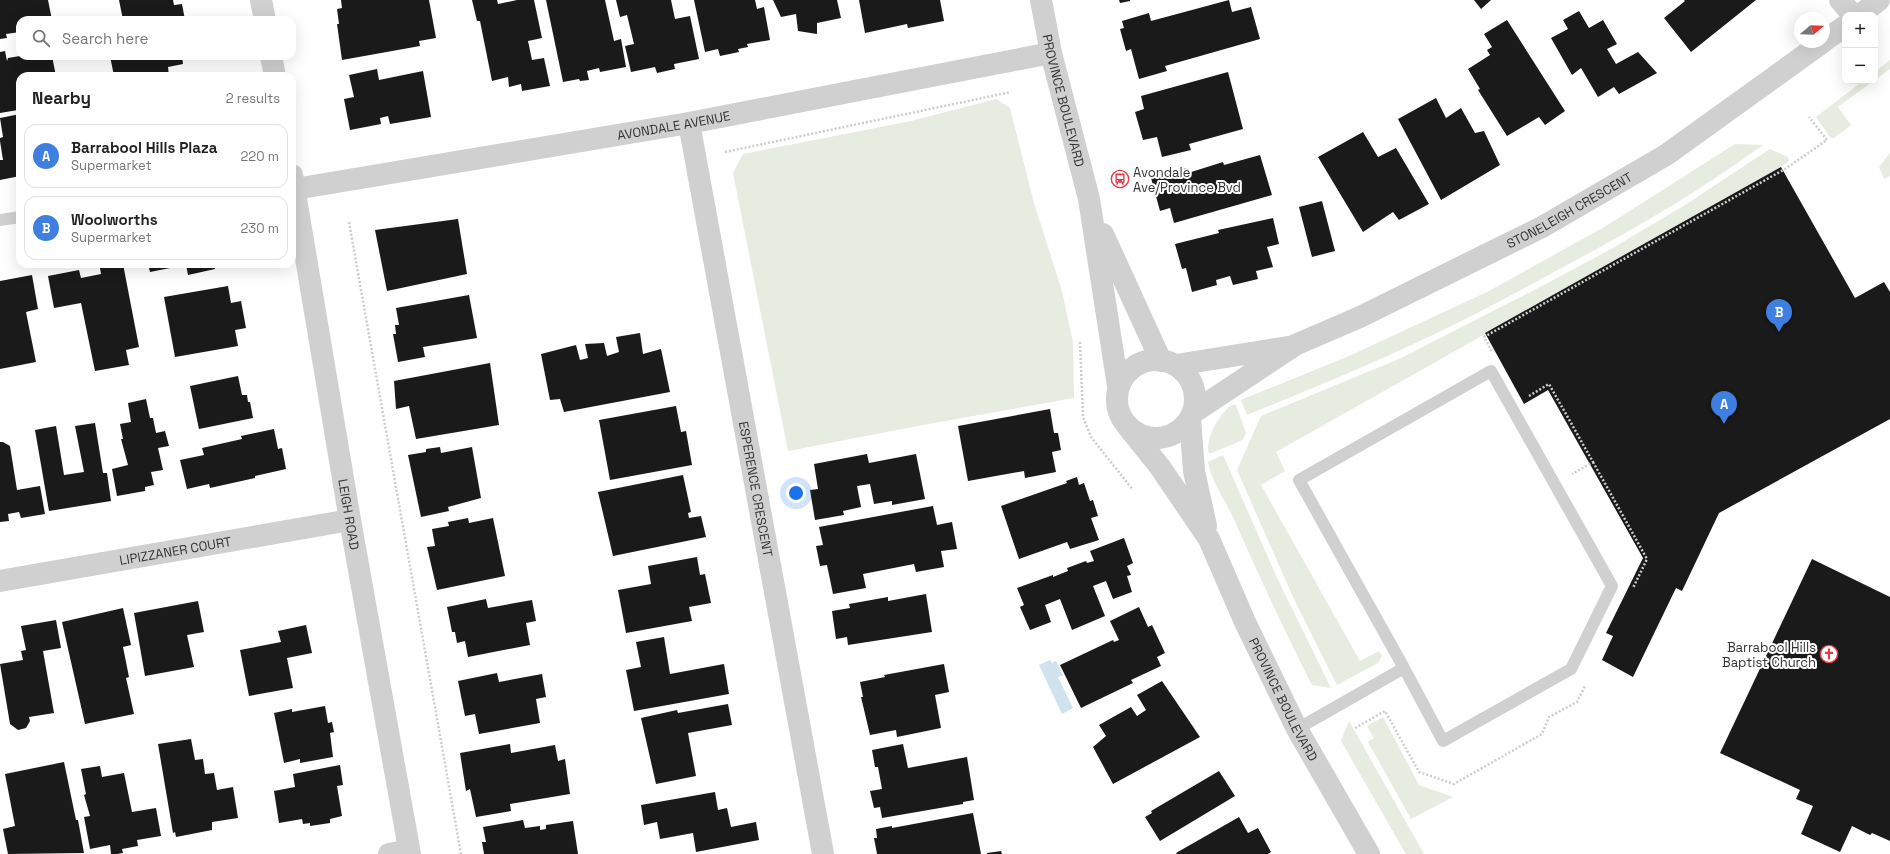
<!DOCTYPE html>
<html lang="en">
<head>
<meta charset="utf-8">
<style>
	:root { --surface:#fff; --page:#f6f6f6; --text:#222; --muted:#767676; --line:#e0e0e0; --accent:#e63946 }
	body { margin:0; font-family:"Space Grotesk",sans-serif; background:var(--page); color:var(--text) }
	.controls { position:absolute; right:12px; top:12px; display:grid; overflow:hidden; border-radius:8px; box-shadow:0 4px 16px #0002 }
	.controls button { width:36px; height:36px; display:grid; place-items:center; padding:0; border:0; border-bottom:1px solid var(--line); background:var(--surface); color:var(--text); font:20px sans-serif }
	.compass { position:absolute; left:1794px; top:12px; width:36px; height:36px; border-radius:50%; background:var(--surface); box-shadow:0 4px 16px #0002; rotate:71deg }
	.you { position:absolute; left:796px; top:493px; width:14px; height:14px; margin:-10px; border:3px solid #fff; border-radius:50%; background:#1a73e8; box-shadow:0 0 0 6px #1a73e833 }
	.badge { display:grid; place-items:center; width:26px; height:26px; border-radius:50%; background:var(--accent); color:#fff; font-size:13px; font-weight:700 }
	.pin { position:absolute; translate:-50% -33px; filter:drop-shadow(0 1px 2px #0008) }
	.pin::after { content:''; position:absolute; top:21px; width:14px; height:12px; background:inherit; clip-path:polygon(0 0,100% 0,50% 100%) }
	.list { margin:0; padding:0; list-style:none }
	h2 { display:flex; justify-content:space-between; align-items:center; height:52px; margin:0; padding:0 16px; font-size:17px }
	h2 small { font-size:13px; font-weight:400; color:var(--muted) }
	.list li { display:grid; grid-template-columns:26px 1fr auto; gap:12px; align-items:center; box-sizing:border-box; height:64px; margin:0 8px 8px; padding:0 8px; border:1px solid var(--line); border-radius:12px }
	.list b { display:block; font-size:15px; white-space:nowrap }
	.list p { margin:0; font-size:13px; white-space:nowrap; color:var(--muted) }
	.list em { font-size:13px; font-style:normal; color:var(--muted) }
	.icon { flex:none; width:22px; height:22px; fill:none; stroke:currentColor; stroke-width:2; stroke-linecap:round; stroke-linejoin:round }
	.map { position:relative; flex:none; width:1890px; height:854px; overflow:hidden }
	.search { position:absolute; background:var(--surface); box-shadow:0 4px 16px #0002; left:16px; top:16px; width:280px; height:44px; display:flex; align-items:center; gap:10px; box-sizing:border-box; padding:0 14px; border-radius:12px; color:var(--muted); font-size:15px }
	.panel { position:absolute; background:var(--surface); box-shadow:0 4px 16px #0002; left:16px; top:72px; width:280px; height:196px; border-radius:12px }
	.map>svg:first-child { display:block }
	.green { fill:#e6ecdf }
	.water { fill:#cfe2ee }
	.building { fill:#1a1a1a }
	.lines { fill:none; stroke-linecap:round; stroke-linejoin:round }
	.path { stroke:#cdcdcd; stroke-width:2.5; stroke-dasharray:2 2; stroke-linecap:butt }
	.service { stroke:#d0d0d0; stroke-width:12 }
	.minor { stroke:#d0d0d0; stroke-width:22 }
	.tertiary { stroke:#d0d0d0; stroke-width:22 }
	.labels { text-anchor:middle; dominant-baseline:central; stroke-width:4; stroke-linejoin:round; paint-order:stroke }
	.street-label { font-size:13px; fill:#333; stroke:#fff }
	.poi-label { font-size:13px; fill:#333; stroke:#fff; text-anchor:start }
</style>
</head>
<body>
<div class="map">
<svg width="1890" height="854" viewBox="0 0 1890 854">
	<rect width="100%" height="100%" fill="#fff"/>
	<!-- green -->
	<g class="green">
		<polygon points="1890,60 1890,69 1875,80 1875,72"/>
		<polygon points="1863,81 1873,81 1838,107 1851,125 1834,138 1831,138 1816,117"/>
		<polygon points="996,99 1010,108 1034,203 1062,291 1073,342 1074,398 923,425 788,451 733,173 743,154 911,121"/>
		<path d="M1735 144 1763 145C1701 190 1635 229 1567 265 1519 291 1471 317 1422 340 1365 367 1306 391 1247 415L1241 400 1349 356 1489 291 1606 226Z"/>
		<polygon points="1770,149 1788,157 1789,161 1781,167 1276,452 1285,471 1261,485 1360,661 1379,651 1382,656 1378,663 1337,685 1293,597 1237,470 1261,416 1399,359 1544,285 1611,249 1685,205"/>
		<polygon points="1890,153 1890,176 1884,179 1879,167"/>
		<path d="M1232 405H1236L1246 433 1243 440 1209 454C1204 440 1220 412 1232 405Z"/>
		<path d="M1223 455 1278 580 1331 688 1312 685C1284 630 1258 574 1233 517 1224 499 1212 482 1208 462Z"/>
		<polygon points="1383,717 1419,785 1453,797 1411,819 1368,742 1374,738 1367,726"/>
		<polygon points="1349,721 1424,854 1406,854 1341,741"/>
	</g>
	<!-- water -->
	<polygon class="water" points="1050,660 1052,663 1056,661 1063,675 1058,677 1073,708 1062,714 1039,665"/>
	<!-- building -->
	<g class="building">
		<polygon points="0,0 48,0 52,20 20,20 20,32 6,34 7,38 0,39"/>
		<polygon points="119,0 173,0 174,5 182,4 185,20 123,20"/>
		<polygon points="341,0 429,0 436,38 419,41 420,46 342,60 337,24 339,24 337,9 342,8"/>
		<polygon points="472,0 497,0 498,4 517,0 534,0 542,38 528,41 532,60 544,58 550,86 522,91 521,84 509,87 508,77 492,81 480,21 477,21"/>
		<polygon points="546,0 605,0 614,41 621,39 626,67 600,72 599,68 587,71 589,80 580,81 579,79 563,82"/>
		<polygon points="616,0 671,0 675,19 690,16 699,59 674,64 675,69 657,73 655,67 631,72 625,46 634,44 627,15 620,17"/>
		<polygon points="694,0 755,0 757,9 764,7 770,40 747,44 748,47 738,49 739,52 720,56 718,49 705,52"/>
		<polygon points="773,0 837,0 841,18 817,23 817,34 798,31 796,14 781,17"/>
		<polygon points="859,0 940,0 944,21 908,28 907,24 865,33"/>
		<polygon points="1119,0 1130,0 1130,1 1120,3"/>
		<polygon points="1229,0 1232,12 1251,7 1260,39 1165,66 1167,71 1139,79 1131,49 1126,51 1120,29 1124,28 1122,21 1149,13 1151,21"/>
		<polygon points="1474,0 1491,0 1481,9"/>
		<polygon points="1684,0 1756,0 1691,52 1664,18 1685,1"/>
		<polygon points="1579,11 1589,28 1603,20 1617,44 1607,49 1616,64 1638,52 1657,73 1619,94 1614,87 1598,97 1581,68 1572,75 1551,38 1568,29 1563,20"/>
		<polygon points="1507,20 1565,111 1545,125 1539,117 1507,136 1478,90 1480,89 1468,69 1490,55 1487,50 1492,47 1484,34"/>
		<polygon points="5,51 7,61 8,58 20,56 52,56 56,76 20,76 20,100 17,99 18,110 0,113 0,52"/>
		<polygon points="110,56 182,56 183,64 168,67 169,76 114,76"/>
		<polygon points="377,69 379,80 423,71 431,117 390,124 388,116 380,118 381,124 350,130 344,99 354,97 349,75"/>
		<polygon points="1228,72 1243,129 1189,144 1191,150 1162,157 1157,137 1143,140 1135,112 1144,109 1141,96"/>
		<polygon points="1436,98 1446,118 1461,108 1475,133 1484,131 1500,165 1441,200 1398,119"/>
		<polygon points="20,114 20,176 0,180 0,160 3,160 0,141 0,138 3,137 0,118"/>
		<polygon points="1363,132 1378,157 1396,148 1429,204 1399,220 1393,212 1363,232 1318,157"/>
		<polygon points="1260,155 1272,195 1174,223 1170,208 1160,211 1151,178 1186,168 1188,173 1223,162 1224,165"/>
		<polygon points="1781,167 1855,298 1884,282 1890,292 1890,419 1719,513 1682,591 1676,588 1633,677 1602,660 1613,636 1606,633 1643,558 1548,390 1524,404 1485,333"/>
		<polygon points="1322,201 1335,251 1312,257 1299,207"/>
		<polygon points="1273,218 1279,244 1267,247 1273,267 1256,271 1258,279 1233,285 1230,276 1216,280 1217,285 1192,292 1186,268 1182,269 1175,244 1219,233 1218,230"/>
		<polygon points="458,219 467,274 387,291 375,230"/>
		<polygon points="103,264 123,264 139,347 126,350 129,365 95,371 81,303 54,308 48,276 79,270 81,278 101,274 100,268"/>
		<polygon points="148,264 185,264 185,265 150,272"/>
		<polygon points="186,264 214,264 215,269 188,275"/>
		<polygon points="32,275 38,309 26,312 36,362 0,369 0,281"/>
		<polygon points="228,286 231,303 241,301 246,328 235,330 238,346 175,357 164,297"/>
		<polygon points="469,295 477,338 423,347 425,357 398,362 393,334 396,334 395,325 399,325 396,308"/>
		<polygon points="640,333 643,354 661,349 670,392 564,412 560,399 550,400 541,354 576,345 580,360 588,358 585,344 604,343 607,356 619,352 616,337"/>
		<polygon points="490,363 499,425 416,439 409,406 396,409 394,381"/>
		<polygon points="238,376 242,395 247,395 248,402 250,402 253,418 199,429 190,386"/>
		<polygon points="146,399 150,418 153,418 156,433 165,431 169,446 158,448 163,470 151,472 154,485 145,487 145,491 117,496 112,469 128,465 121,439 123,439 120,424 131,422 128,403"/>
		<polygon points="676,406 681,432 686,431 692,465 610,480 599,420"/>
		<polygon points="1050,409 1054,433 1058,433 1061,450 1052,452 1056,472 1025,478 1024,471 968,481 958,426"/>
		<polygon points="95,423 103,473 107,473 111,501 49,511 35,430 56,426 64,475 84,472 75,426"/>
		<polygon points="274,429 278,449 282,448 286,469 255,476 255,478 210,488 209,484 187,489 180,460 204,455 202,448 242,439 241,436"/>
		<polygon points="0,442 3,442 10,446 17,490 40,486 45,514 21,518 19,512 8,514 9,521 0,522"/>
		<polygon points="440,447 441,453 472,447 481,498 448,507 449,511 421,517 408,455 426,452 426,449"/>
		<polygon points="867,454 869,463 916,454 925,499 892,505 892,501 874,504 870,484 857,486 861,507 843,511 844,515 815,520 810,490 818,489 814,464"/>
		<polygon points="683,475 691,512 688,513 689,518 701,516 706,537 613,556 598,492"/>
		<polygon points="1077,477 1079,485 1084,483 1090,501 1093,500 1098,516 1091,518 1099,540 1070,549 1067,542 1019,559 1001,506 1067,483 1066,481"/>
		<polygon points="933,506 937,525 952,522 957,549 941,551 944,567 916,572 914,564 863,574 866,588 833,594 827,565 820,566 816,546 823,545 819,527"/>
		<polygon points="468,518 469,523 493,518 505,576 437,590 427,547 435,546 432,529 449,526 448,522"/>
		<polygon points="1124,538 1133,563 1127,566 1131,575 1127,576 1132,592 1113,599 1106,581 1093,586 1105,616 1072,630 1060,599 1045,605 1051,622 1030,630 1020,607 1024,605 1017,588 1053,575 1053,577 1068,571 1067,568 1086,561 1087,563 1094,561 1090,551"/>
		<polygon points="697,557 700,575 705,574 711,603 689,607 692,621 626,633 618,590 651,584 648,566"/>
		<polygon points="1812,559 1890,597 1890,841 1872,833 1870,835 1852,826 1840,852 1801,834 1813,806 1796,799 1800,790 1720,753"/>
		<polygon points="926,594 932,632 848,645 847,637 836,639 832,611 850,608 849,604 888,597 888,601"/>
		<polygon points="486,599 488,608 532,600 536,621 526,623 530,645 468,657 465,641 457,643 455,632 452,632 447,607"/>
		<polygon points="198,601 204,632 187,635 194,667 145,676 134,613"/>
		<polygon points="1139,607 1148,627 1152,625 1165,653 1157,657 1161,666 1131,680 1133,683 1081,708 1060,665 1113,640 1114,642 1119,640 1110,621"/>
		<polygon points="123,608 131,645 123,647 129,677 126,678 134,714 85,724 62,622"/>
		<polygon points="56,620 61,648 43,651 54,713 29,717 30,721 26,728 18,730 10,724 0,664 23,660 21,651 26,650 21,626"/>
		<polygon points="306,625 312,653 287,658 293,688 249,696 240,650 281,642 278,631"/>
		<polygon points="664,637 670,674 724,664 729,694 634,711 626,670 641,667 636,642"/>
		<polygon points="944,664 949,692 935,695 941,728 897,737 896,730 870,735 861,697 863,697 860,682 885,677 884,675"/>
		<polygon points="497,673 499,682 542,674 546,697 536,699 540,723 479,734 475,714 465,716 458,681"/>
		<polygon points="1162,681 1200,737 1113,784 1093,747 1106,736 1099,725 1131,707 1137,716 1146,710 1137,695"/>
		<polygon points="728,704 732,725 688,733 696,776 656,784 641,718 677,710 678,713"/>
		<polygon points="325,706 328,723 332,722 334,732 330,733 333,757 300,763 300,759 284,763 274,713 292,709 292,712"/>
		<polygon points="191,739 195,760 203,759 205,774 214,773 217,790 233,787 238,818 212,822 212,830 176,837 175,832 173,833 158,744"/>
		<polygon points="510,744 511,753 555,745 558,761 565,759 570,794 510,804 511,811 476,817 470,789 466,791 460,753"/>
		<polygon points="903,744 908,768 967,757 974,800 963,802 963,804 882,818 880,807 874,808 870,791 882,789 878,767 875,767 872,750"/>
		<polygon points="64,762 76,820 78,820 84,853 8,854 3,829 15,826 5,774"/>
		<polygon points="340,765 343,785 337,786 342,816 330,819 330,823 310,826 310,823 303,824 302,819 279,823 274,791 295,787 293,774"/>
		<polygon points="100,766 102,777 124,773 132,812 156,808 161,836 137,840 138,846 122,849 123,853 117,854 111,854 110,845 90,849 84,817 90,816 84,795 86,794 81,769"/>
		<polygon points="1219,771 1235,796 1160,841 1145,817 1152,813 1151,811"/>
		<polygon points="715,792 718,810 727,808 731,827 756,822 759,840 696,852 693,833 660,839 657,822 644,825 641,805"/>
		<polygon points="973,813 981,854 877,854 874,838 877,838 876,829 892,826 892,828"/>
		<polygon points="1239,817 1248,833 1258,828 1271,852 1268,854 1177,854 1176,853"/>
		<polygon points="523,820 525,828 540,826 540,830 546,829 546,825 573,821 578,854 484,854 482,842 486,842 483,827"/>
		<polygon points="1001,851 1002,854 987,854 987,853"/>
	</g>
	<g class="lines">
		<!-- path -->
		<g class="path">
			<polyline points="725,152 1011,92"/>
			<polyline points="349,222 461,854"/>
			<polyline points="1080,342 1083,417 1091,437 1133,490"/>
			<polyline points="1492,351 1484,337 1785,169 1827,140 1809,117"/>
			<polyline points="1529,396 1549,384 1593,462 1572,474"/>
			<polyline points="1593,462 1647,559 1633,588"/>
			<polyline points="1355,728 1385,711 1419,772 1454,784 1542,734 1549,717 1577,702 1585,686"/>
		</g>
		<!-- service -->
		<g class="service">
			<polyline points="0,220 20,217"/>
			<polyline points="1297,729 1404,668 1443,741 1571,669 1612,586 1491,371 1299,480 1404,668"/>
		</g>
		<!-- minor -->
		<g class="minor">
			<polyline points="261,0 265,20"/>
			<polyline points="1840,0 1853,15"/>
			<polyline points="271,56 275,76"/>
			<path id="s1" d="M689 123 823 854"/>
			<path id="s2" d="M292 175 350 520 410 854"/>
			<path id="s3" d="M295 189 689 123 1051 53"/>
			<path id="s4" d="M0 581 350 520"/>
			<polyline points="389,854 409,850"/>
		</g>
		<!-- tertiary -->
		<g class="tertiary">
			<path id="s5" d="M1041 0 1051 53 1089 199 1118 386"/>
			<polyline points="1860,15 1879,0"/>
			<polyline points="1824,41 1845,26"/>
			<polyline points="1103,234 1161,361"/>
			<circle cx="1156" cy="399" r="39"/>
			<polyline points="1176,365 1288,347"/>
			<path id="s6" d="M1194 412 1295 345 1360 317 1542 227 1666 155 1823 42"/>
			<polyline points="1190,419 1194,471 1206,526"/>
			<path id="s7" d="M1128 427 1160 467 1209 539 1245 622 1297 729 1369 854"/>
		</g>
	</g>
	<!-- icons -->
	<defs>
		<symbol id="bus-ring" viewBox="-11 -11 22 22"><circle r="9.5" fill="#fff" stroke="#e63946" stroke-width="1.5"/><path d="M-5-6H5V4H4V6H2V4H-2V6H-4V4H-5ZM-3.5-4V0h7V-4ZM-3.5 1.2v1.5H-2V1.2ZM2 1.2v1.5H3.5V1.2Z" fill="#e63946"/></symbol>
		<symbol id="church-ring" viewBox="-11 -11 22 22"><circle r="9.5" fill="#fff" stroke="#e63946" stroke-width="1.5"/><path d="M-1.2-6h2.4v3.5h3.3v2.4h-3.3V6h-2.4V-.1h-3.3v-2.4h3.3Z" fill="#e63946"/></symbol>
	</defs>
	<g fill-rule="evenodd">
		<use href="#bus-ring" x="1110" y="169" width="20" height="20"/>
		<use href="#church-ring" x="1819" y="644" width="20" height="20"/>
	</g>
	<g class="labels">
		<!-- street labels -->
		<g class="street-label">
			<text stroke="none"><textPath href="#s5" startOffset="103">PROVINCE BOULEVARD</textPath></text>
			<text stroke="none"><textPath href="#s3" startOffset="384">AVONDALE AVENUE</textPath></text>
			<text stroke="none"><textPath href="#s6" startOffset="427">STONELEIGH CRESCENT</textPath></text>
			<text stroke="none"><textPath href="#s1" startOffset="372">ESPERENCE CRESCENT</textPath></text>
			<text stroke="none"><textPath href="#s2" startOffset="344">LEIGH ROAD</textPath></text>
			<text stroke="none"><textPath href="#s4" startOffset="178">LIPIZZANER COURT</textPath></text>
			<text stroke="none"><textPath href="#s7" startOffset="315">PROVINCE BOULEVARD</textPath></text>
		</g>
		<!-- poi labels -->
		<g class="poi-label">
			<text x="1133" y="172">Avondale<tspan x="1133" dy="15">Ave/Province Bvd</tspan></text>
			<text x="1816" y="647" text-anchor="end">Barrabool Hills<tspan x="1816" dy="15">Baptist Church</tspan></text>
		</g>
	</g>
</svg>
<div class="controls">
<button>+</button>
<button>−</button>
</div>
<svg class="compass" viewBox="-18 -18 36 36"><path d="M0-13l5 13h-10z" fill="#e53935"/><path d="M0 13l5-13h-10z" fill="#767676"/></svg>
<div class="you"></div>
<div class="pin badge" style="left:1724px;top:424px;background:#3f7fe0">A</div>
<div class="pin badge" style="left:1779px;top:332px;background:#3f7fe0">B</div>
<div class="search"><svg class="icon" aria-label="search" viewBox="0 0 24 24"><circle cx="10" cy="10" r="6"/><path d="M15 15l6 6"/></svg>Search here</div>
<section class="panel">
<h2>Nearby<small>2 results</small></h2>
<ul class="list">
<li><span class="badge" style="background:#3f7fe0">A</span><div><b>Barrabool Hills Plaza</b><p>Supermarket</p></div><em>220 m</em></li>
<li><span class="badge" style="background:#3f7fe0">B</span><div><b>Woolworths</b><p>Supermarket</p></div><em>230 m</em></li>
</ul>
</section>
</div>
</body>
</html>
